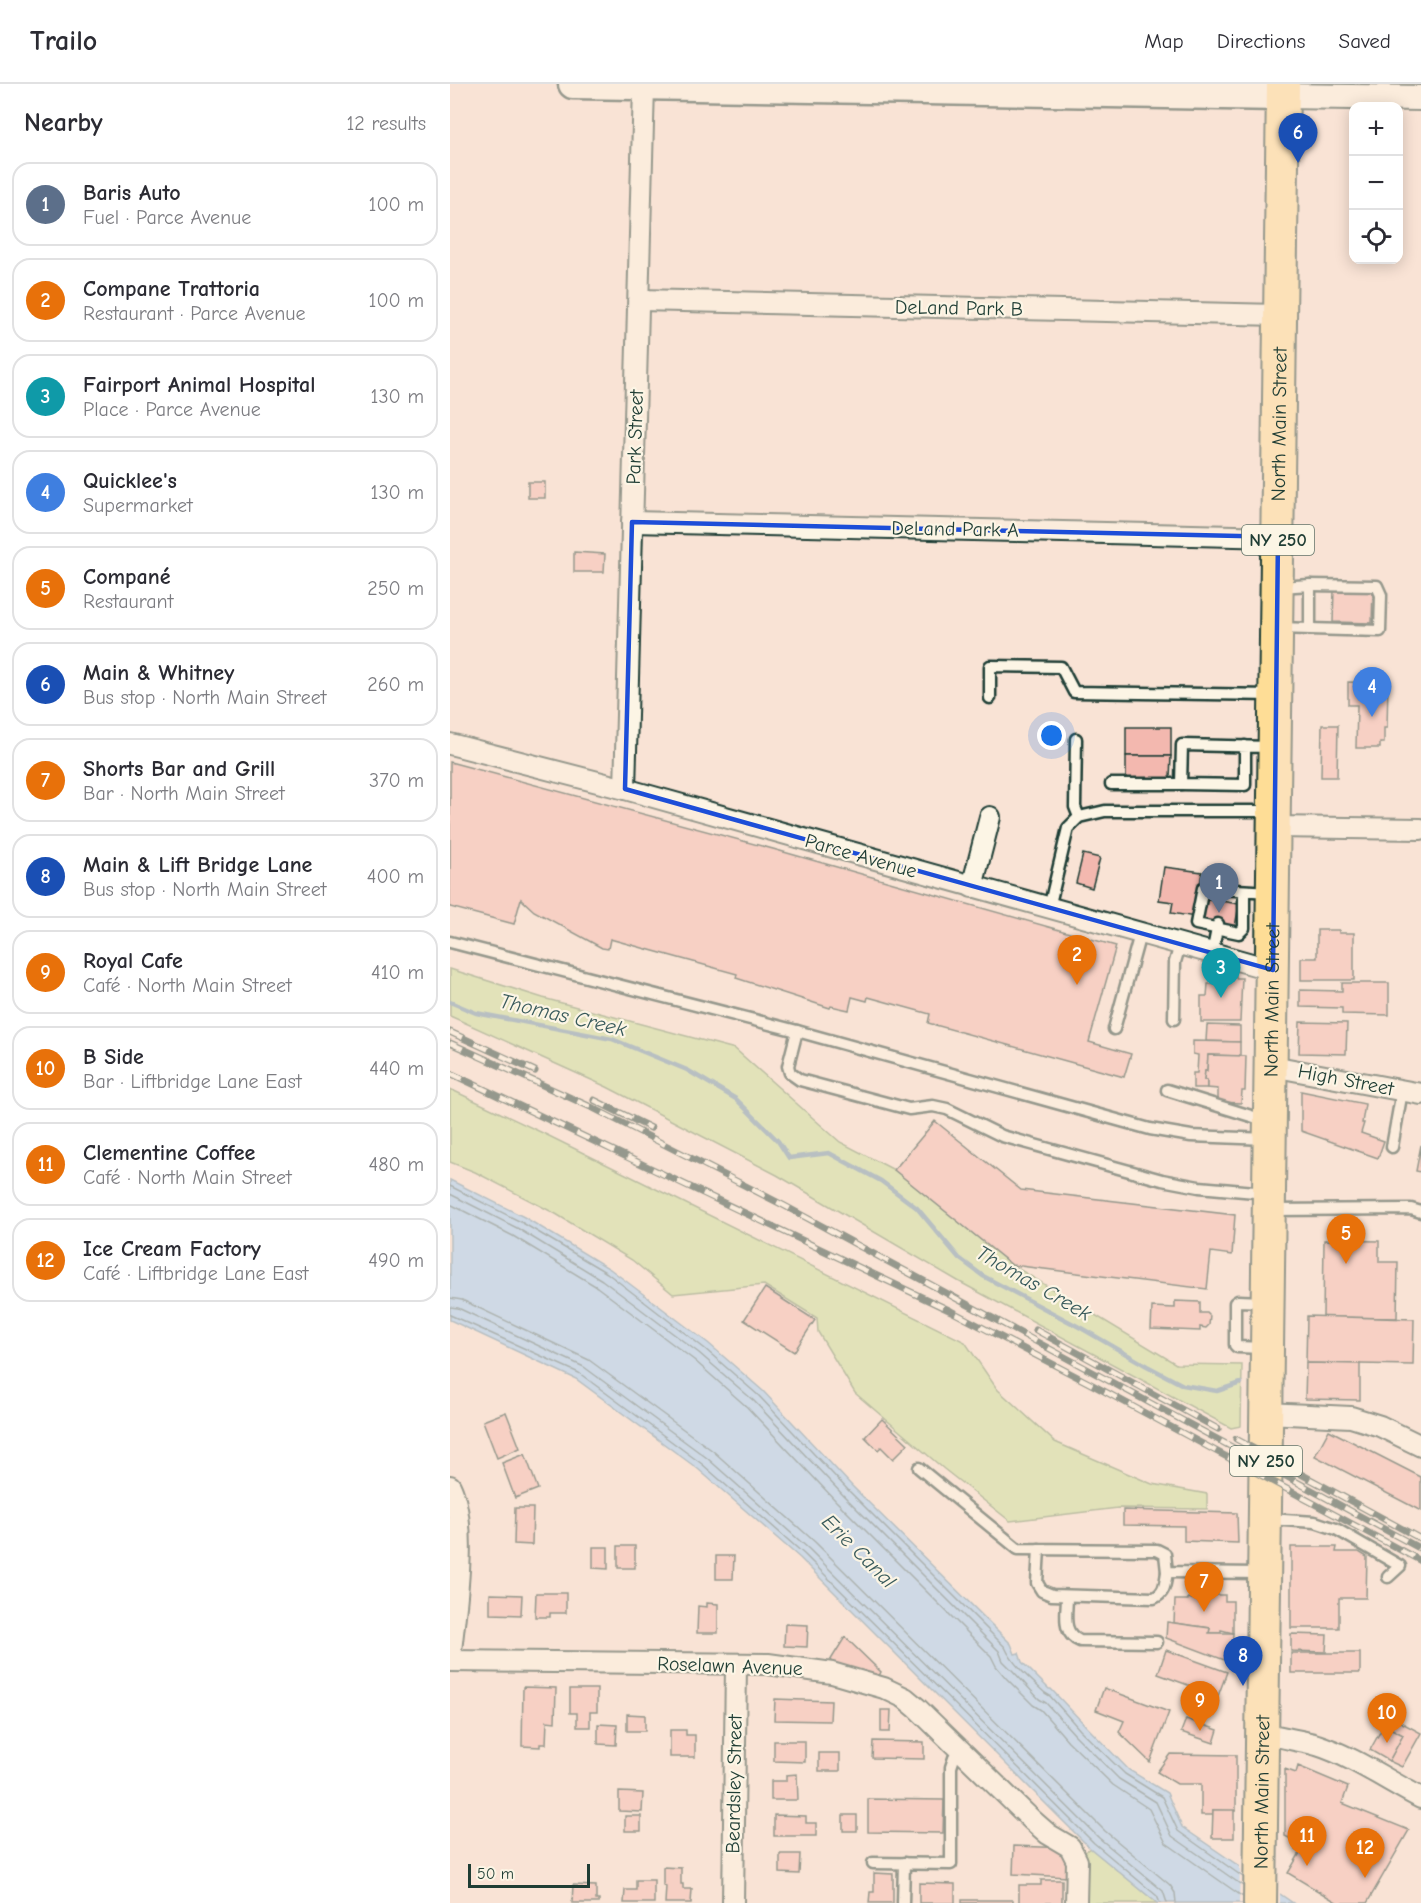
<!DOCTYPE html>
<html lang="en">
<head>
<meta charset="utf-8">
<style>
	:root { --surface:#fff; --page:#f7f7f7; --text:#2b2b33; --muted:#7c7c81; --line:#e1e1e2; --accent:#d1495b }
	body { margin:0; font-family:"Comic Neue",sans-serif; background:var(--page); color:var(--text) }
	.controls { position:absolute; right:18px; top:18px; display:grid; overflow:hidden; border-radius:12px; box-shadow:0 3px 15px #0003 }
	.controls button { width:54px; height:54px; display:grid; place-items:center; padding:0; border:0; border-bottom:2px solid var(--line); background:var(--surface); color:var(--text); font:30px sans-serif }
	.scale { position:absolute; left:18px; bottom:15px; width:122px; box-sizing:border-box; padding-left:6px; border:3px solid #1f3d34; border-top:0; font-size:16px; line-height:21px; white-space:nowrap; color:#1f3d34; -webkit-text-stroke:4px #fcf5e5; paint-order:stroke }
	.you { position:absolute; left:602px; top:652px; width:21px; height:21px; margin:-15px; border:4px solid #fff; border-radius:50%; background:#1a73e8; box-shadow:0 0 0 9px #1a73e833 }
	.badge { display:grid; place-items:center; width:39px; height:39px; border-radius:50%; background:var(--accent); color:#fff; font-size:20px; font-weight:700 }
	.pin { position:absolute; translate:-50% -50px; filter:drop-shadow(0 2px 3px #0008) }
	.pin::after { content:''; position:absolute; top:32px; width:21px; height:18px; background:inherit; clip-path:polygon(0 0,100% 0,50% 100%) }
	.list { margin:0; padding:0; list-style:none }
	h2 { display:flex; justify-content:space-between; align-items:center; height:78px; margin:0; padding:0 24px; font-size:26px }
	h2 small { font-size:20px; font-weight:400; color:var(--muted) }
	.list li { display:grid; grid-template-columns:39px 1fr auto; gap:18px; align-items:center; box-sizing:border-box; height:84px; margin:0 12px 12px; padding:0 12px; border:2px solid var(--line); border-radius:18px }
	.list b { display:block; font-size:22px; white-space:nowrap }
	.list p { margin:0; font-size:20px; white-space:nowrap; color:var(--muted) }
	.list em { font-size:20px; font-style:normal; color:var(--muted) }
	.icon { flex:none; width:33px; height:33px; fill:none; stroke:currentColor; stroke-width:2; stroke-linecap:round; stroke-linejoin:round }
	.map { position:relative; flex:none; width:971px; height:1819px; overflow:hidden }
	header { display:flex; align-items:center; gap:36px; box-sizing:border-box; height:84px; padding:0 30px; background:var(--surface); border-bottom:2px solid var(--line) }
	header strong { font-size:28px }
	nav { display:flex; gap:33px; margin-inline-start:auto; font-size:21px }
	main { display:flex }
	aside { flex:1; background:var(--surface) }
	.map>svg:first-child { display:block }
	.green { fill:#c5e198; stroke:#728f66; stroke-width:1.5 }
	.water { fill:#9bcdf8; stroke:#6993aa; stroke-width:1.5 }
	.pier { fill:#f9e3d5 }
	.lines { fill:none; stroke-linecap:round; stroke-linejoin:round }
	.shore { stroke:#517782; stroke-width:1.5 }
	.stream { stroke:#6993aa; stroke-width:4.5 }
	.building { fill:#f3b8af; stroke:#1f3d34; stroke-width:1.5 }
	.service-casing { stroke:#1f3d34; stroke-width:15 }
	.minor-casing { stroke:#1f3d34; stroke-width:24 }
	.tertiary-casing { stroke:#1f3d34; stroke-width:28 }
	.secondary-casing { stroke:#1f3d34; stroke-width:33 }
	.primary-casing { stroke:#1f3d34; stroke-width:36 }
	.service { stroke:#fcf5e5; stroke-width:10 }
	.minor { stroke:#fcf5e5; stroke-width:20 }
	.tertiary { stroke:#fcf5e5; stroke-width:24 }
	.secondary { stroke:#fcf5e5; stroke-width:28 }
	.primary { stroke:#fedd96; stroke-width:32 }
	.rail-casing { stroke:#1f3d34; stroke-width:7 }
	.rail { stroke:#fcf5e5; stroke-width:4.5; stroke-dasharray:14; stroke-linecap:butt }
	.marked { fill:none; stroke:#1d4ed8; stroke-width:4.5; stroke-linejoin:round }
	.labels { text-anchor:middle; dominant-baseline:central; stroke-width:4.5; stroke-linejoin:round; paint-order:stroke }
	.shield { fill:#fcf5e5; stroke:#617469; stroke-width:1.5 }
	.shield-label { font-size:18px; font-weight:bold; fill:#1f3d34 }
	.street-label { font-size:20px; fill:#1f3d34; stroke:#fcf5e5 }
	.water-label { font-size:21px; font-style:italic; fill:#385a5b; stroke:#fcf5e5 }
</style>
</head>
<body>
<header>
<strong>Trailo</strong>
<nav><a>Map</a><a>Directions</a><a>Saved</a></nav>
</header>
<main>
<aside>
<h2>Nearby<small>12 results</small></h2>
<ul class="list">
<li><span class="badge" style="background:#5c6f8a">1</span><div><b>Baris Auto</b><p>Fuel · Parce Avenue</p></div><em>100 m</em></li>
<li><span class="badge" style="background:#e8710a">2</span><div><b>Compane Trattoria</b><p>Restaurant · Parce Avenue</p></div><em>100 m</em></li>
<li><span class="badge" style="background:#0f9aa8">3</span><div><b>Fairport Animal Hospital</b><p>Place · Parce Avenue</p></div><em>130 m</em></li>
<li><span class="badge" style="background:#3f7fe0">4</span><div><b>Quicklee's</b><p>Supermarket</p></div><em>130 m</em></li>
<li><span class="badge" style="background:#e8710a">5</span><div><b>Compané</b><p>Restaurant</p></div><em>250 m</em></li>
<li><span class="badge" style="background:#1a4fb4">6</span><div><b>Main &amp; Whitney</b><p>Bus stop · North Main Street</p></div><em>260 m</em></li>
<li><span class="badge" style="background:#e8710a">7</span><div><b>Shorts Bar and Grill</b><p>Bar · North Main Street</p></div><em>370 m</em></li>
<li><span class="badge" style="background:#1a4fb4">8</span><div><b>Main &amp; Lift Bridge Lane</b><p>Bus stop · North Main Street</p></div><em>400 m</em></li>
<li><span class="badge" style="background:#e8710a">9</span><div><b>Royal Cafe</b><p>Café · North Main Street</p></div><em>410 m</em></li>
<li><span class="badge" style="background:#e8710a">10</span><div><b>B Side</b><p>Bar · Liftbridge Lane East</p></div><em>440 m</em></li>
<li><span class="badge" style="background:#e8710a">11</span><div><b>Clementine Coffee</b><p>Café · North Main Street</p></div><em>480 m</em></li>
<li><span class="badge" style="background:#e8710a">12</span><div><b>Ice Cream Factory</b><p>Café · Liftbridge Lane East</p></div><em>490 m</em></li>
</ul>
</aside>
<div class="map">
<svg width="971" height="1819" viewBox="0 0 971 1819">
	<rect width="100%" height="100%" fill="#f9e3d5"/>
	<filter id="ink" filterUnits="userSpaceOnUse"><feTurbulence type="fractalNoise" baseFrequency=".0167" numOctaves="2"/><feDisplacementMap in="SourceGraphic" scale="12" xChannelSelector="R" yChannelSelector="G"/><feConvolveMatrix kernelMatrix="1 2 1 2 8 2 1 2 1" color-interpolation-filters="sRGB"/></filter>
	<g filter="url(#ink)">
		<!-- green -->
		<g class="green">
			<polygon points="0,885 93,914 285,965 390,1058 444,1086 562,1181 726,1280 792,1281 791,1342 781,1344 508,1197 327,1091 157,1003 0,932"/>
			<polygon points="0,1005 99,1052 515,1258 547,1305 605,1358 702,1400 757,1410 757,1425 668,1424 560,1437 494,1385 405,1309 368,1248 367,1234 314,1201 223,1210 182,1176 106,1130 25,1088 0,1078"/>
			<polygon points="640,1764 707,1819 630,1819 630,1772"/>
		</g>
		<!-- water -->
		<polygon class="water" points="0,1096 74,1133 160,1185 258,1259 313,1307 402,1402 561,1560 565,1570 569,1569 572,1578 599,1605 601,1605 635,1641 679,1686 717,1709 732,1743 843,1819 707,1819 640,1764 350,1474 248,1385 126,1295 0,1236"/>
		<!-- pier -->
		<polygon class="pier" points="790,1780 830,1807 830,1819 789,1819"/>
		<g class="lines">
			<!-- shore -->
			<g class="shore">
				<path d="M0 1102 71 1138 157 1189 254 1264 309 1312 398 1406 555 1563C563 1581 580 1595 595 1609L600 1612 630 1646 675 1690 712 1713 728 1747 793 1793"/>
				<polyline points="0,1110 67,1144 152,1196 249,1269 304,1317 393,1411 549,1567 553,1577 563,1587 589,1615 596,1619 625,1651 669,1695 706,1718 722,1752 793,1802"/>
				<polyline points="0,1120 63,1152 147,1203 244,1276 297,1323 386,1417 541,1572 546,1582 556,1594 583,1621 591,1626 618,1657 663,1701 699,1725 716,1759 793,1813"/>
				<polyline points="0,1214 12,1216 139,1276 263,1367 365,1458 655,1747 720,1801 725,1809 726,1819"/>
				<polyline points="0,1223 8,1224 134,1283 257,1374 359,1465 649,1754 713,1807 717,1819"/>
				<polyline points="0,1231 129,1289 252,1380 354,1470 644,1759 707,1812 710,1819"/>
			</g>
			<!-- stream -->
			<polyline class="stream" points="0,918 26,929 162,955 237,986 286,1015 328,1057 339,1074 379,1069 431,1097 467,1124 509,1174 533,1192 631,1244 697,1282 733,1301 767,1307 791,1299"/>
		</g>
		<!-- building -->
		<g class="building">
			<rect x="78" y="398" width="17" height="16"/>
			<polygon points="124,468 155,470 154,488 124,488"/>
			<polygon points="884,505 923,505 922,539 883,538"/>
			<polygon points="898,598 938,599 937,644 934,644 934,659 930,659 930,664 906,664 907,621 898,621"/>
			<polygon points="872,641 888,641 887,693 871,693"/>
			<rect x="676" y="643" width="45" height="29"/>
			<polygon points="676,672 721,672 720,694 676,694"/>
			<polygon points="0,678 323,765 666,862 639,958 681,970 674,993 478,939 480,930 418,913 417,917 402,913 399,926 381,922 380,924 286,894 287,890 160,855 158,865 152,864 84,827 71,815 64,840 0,823"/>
			<polygon points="633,770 650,774 642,804 626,799"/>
			<polygon points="714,783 752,788 745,833 721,829 723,818 709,816"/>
			<polygon points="753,814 789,820 785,843 749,838"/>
			<polygon points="867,846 889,846 889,849 904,849 904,896 851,896 851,874 867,874"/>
			<polygon points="763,890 786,891 786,894 792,894 790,938 751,938 751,912 757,912 758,900 763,900"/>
			<polygon points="892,899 939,899 939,931 892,930 892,924 850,923 850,906 892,907"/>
			<polygon points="850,938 897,939 896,970 849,969"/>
			<polygon points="757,941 790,942 790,958 756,957"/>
			<polygon points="743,957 790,958 790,972 758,971 757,987 755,987 754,996 757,996 757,1004 743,1004 743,989 747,989 748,971 743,970"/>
			<polygon points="758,971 796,972 795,1007 792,1007 791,1019 768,1018 768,1005 757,1004 757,996 754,996 755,987 757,987"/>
			<polygon points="851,1007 915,1020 912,1039 914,1039 911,1049 934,1057 928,1074 851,1047"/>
			<polygon points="485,1037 571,1106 785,1131 782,1171 761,1168 757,1205 562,1181 444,1086"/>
			<polygon points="971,1061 971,1088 966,1087"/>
			<polygon points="874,1156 929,1157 929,1178 948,1178 947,1234 873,1233"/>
			<polygon points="315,1204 365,1236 344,1268 294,1236"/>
			<polygon points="725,1217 750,1218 750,1229 757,1229 760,1232 759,1241 756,1244 750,1243 750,1247 701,1245 702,1223 725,1224"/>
			<polygon points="857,1232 964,1235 963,1281 856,1279"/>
			<polygon points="856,1279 910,1280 910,1316 855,1315"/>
			<polygon points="56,1328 70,1364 47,1374 33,1337"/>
			<polygon points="432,1335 458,1360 443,1375 431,1363 428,1366 415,1353"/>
			<polygon points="879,1346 971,1393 971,1427 865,1372"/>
			<polygon points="75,1370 88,1405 65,1414 52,1379"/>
			<polygon points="65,1424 83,1424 82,1461 64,1460"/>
			<polygon points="673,1426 787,1429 788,1459 734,1457 734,1442 673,1441"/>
			<rect x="168" y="1462" width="17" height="22"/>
			<polygon points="143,1463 158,1463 158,1485 143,1484"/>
			<polygon points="841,1463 887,1463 886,1468 909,1468 917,1473 916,1514 889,1514 889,1544 841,1544"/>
			<polygon points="266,1472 284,1472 283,1495 266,1495"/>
			<polygon points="86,1509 116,1509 116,1529 100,1529 100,1533 85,1533"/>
			<polygon points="40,1510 72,1511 71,1531 40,1530"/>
			<polygon points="750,1511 775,1511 775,1517 783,1517 783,1549 771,1546 771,1549 759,1549 760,1544 724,1539 725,1516 738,1516 738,1514 750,1517"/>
			<polygon points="257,1519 268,1520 268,1549 247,1549 248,1522 257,1523"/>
			<polygon points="717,1538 760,1544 759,1549 783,1549 782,1574 777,1577 716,1554"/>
			<polygon points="335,1540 358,1541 357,1563 334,1562"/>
			<polygon points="841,1550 877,1551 876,1568 841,1567"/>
			<polygon points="395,1553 431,1588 428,1594 377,1582"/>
			<polygon points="716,1566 777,1588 768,1612 708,1590"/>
			<rect x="841" y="1569" width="69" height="20"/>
			<polygon points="73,1603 106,1604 105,1638 97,1637 96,1660 90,1660 90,1663 72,1662"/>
			<polygon points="654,1604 719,1628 700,1678 669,1648 674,1637 646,1626"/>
			<polygon points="120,1605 147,1605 147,1628 140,1628 140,1643 127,1643 127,1629 120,1629"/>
			<polygon points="325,1615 381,1617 380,1637 324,1636"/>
			<polygon points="431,1626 441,1626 440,1648 431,1648"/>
			<polygon points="177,1630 195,1631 195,1647 177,1647"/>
			<polygon points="939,1632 971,1649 952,1683 939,1677 953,1651 934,1641"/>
			<polygon points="736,1635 768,1646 764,1659 731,1648"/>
			<polygon points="148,1640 167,1641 166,1661 148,1660"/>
			<polygon points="934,1641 953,1651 939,1677 920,1666"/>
			<polygon points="220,1646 236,1646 236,1651 245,1651 245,1673 220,1673"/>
			<polygon points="324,1657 355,1657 355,1678 324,1677"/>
			<polygon points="423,1657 474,1658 474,1675 422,1674"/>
			<rect x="369" y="1669" width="21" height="18"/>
			<polygon points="720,1670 786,1671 786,1727 763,1726 763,1731 751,1731 751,1700 727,1700 707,1688"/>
			<polygon points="848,1682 898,1703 892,1719 959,1746 917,1819 888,1819 838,1789 850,1769 846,1766 849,1759 835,1752 835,1685 846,1689"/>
			<polygon points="347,1690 348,1716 321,1716 321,1697 336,1697 336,1691"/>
			<polygon points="169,1708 193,1709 192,1728 169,1727"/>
			<polygon points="418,1715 494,1716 493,1749 418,1748"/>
			<polygon points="763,1726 784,1726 784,1754 762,1754"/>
			<polygon points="324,1731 356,1732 356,1739 366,1739 366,1752 324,1752"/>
			<rect x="393" y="1731" width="14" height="16"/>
			<rect x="175" y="1732" width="16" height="15"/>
			<polygon points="564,1762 619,1764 618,1793 563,1790"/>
			<polygon points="330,1770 350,1770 349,1790 330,1789"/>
			<polygon points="213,1783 231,1784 231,1800 233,1800 233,1805 242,1805 241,1819 215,1819 216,1802 213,1801"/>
			<polygon points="424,1789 443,1790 443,1819 419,1819 420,1808 424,1808"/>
			<polygon points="186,1796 204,1796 204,1819 174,1819 175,1806 186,1806"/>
			<polygon points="591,1796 612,1796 612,1819 569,1819 569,1801 591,1801"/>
			<polygon points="469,1799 505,1800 505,1819 469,1819"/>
			<polygon points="123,1801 146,1802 146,1816 149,1816 149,1819 122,1819"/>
			<rect x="512" y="1816" width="51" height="3"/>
		</g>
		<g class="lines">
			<defs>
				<g id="service">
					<polyline points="829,544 860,545 860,501 830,503"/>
					<polyline points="860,545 930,547 931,511 927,502 860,501"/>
					<polyline points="540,614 540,582 611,583 624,608 823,611"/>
					<polyline points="626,655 625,723 629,733"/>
					<polyline points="795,662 795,701 731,700 732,661 822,663"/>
					<polyline points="661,700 731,700"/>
					<polyline points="794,807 794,844 789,849 746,840 753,804 820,808"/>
					<polyline points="599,824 618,744 629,733 655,727 821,727"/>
					<polyline points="0,858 347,947 700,1045 741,1052 817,1055"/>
					<polyline points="762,870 768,840"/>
					<polyline points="724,935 725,878 730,861"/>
					<polyline points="664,945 690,850"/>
					<polyline points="347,947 338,982 340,989 350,996 459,1025 483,1022 497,1025 552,1052 712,1096 749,1103 816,1109"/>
					<polyline points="717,1006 817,1037"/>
					<polyline points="942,1063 952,1007"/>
					<polyline points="820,1126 961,1125 971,1128"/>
					<polyline points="814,1218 788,1217 785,1219 785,1261 787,1263 814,1264"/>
					<polyline points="469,1384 568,1465 707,1466 715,1470 717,1488 811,1489"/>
					<polyline points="818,1435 865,1438 886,1445 950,1482 938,1493"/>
					<path d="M589 1465 587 1499 592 1507 602 1511 704 1514C715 1509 715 1500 717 1488"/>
					<path d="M617 1512C617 1530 611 1549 630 1557L707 1558"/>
					<polyline points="423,1779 501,1780 501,1683 504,1674 511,1665"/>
					<polyline points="453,1819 454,1779"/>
				</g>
				<g id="minor">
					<polyline points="189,216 830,231"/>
					<polyline points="182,438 828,453"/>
					<polyline points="0,660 175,705 823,886"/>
					<polyline points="175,705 194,2"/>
					<polyline points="824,743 971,745"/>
					<polyline points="522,803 540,733"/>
					<polyline points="822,982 971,1010"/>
					<polyline points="816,1329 901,1333 930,1342 971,1362"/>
					<path d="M0 1402C20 1443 4 1531 0 1577"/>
					<polyline points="0,1577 318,1580 382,1589 406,1596 434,1604 455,1614 467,1624 582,1736 598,1750 620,1763 627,1777 626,1819"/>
					<path d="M812 1648C830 1654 849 1656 867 1661 902 1672 938 1697 971 1714"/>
					<polyline points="283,1819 286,1581"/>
				</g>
				<polyline id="tertiary" points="833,12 971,14"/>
				<polyline id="secondary" points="123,0 833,12"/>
				<g id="primary">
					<path id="s1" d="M810 1819 833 0"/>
				</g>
			</defs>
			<!-- service casing -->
			<use href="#service" class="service-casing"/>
			<!-- minor casing -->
			<use href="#minor" class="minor-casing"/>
			<!-- tertiary casing -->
			<use href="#tertiary" class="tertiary-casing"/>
			<!-- secondary casing -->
			<use href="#secondary" class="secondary-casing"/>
			<!-- primary casing -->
			<use href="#primary" class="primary-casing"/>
			<!-- service -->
			<use href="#service" class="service"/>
			<!-- minor -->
			<use href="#minor" class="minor"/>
			<!-- tertiary -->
			<use href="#tertiary" class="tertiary"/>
			<!-- secondary -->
			<use href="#secondary" class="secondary"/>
			<!-- primary -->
			<use href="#primary" class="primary"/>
			<defs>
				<g id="rail">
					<polyline points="0,948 85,987"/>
					<polyline points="0,959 143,1024 333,1121 971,1465"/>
					<polyline points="0,989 501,1227 639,1299 971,1477"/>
					<polyline points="144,1016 201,1044"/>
					<polyline points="586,1246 768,1345"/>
					<polyline points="786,1355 971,1455"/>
				</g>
			</defs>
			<!-- rail casing -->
			<use href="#rail" class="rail-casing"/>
			<!-- rail -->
			<use href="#rail" class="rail"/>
		</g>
	</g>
	<!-- marked area -->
	<path d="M0 0H971V1819H0ZM182 438 828 453 823 886 175 705Z" fill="#f9e3d5" fill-opacity=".55" fill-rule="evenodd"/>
	<path class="marked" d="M182 438 828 453 823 886 175 705Z"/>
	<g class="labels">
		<!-- shield labels -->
		<g class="shield">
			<rect x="792" y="441" width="72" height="30" rx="4.5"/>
			<rect x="780" y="1362" width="72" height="30" rx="4.5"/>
		</g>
		<g class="shield-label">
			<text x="828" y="456">NY 250</text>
			<text x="816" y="1377">NY 250</text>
		</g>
		<!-- street labels -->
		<g class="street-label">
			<text transform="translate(509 224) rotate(1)">DeLand Park B</text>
			<text stroke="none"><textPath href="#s1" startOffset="1479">North Main Street</textPath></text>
			<text transform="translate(185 353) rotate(-88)">Park Street</text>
			<text transform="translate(505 445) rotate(1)">DeLand Park A</text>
			<text transform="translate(411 772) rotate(16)">Parce Avenue</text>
			<text stroke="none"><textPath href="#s1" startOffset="903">North Main Street</textPath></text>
			<text transform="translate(896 996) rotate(11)">High Street</text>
			<text transform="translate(280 1582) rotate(2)">Roselawn Avenue</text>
			<text transform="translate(284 1700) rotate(-89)">Beardsley Street</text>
			<text stroke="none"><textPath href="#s1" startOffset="111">North Main Street</textPath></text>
		</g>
		<!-- water labels -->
		<g class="water-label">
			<text transform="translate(113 931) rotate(13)">Thomas Creek</text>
			<text transform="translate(584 1199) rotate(30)">Thomas Creek</text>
			<text transform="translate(409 1467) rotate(45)">Erie Canal</text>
		</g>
	</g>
</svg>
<div class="controls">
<button>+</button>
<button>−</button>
<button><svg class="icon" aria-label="locate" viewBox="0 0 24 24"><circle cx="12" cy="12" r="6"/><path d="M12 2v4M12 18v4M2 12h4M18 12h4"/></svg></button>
</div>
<div class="scale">50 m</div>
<div class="you"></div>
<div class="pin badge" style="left:769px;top:829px;background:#5c6f8a">1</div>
<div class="pin badge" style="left:627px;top:901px;background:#e8710a">2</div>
<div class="pin badge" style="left:771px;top:914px;background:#0f9aa8">3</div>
<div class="pin badge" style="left:922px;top:633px;background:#3f7fe0">4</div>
<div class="pin badge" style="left:896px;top:1180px;background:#e8710a">5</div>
<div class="pin badge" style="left:848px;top:79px;background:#1a4fb4">6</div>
<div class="pin badge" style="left:754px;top:1528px;background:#e8710a">7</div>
<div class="pin badge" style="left:793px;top:1602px;background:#1a4fb4">8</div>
<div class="pin badge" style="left:750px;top:1647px;background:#e8710a">9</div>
<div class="pin badge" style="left:937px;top:1659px;background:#e8710a">10</div>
<div class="pin badge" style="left:857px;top:1782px;background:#e8710a">11</div>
<div class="pin badge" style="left:915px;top:1794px;background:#e8710a">12</div>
</div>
</main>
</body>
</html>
